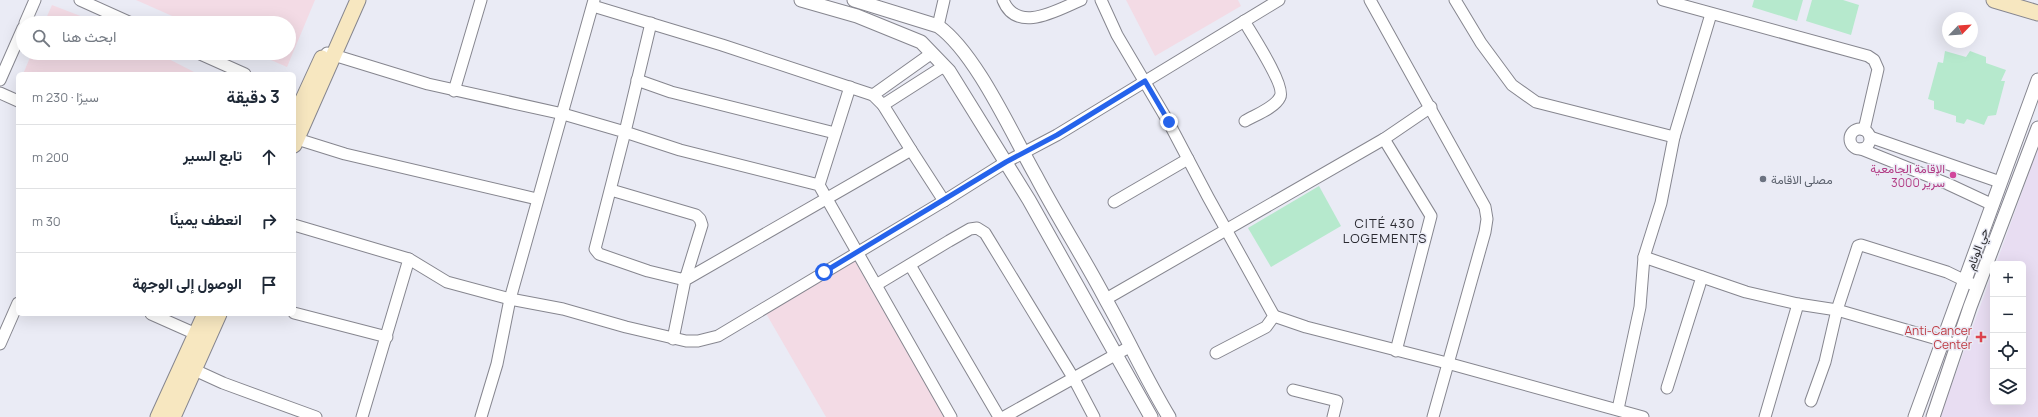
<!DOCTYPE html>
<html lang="ar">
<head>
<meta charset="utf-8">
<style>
	:root { --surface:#fff; --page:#f6f6f7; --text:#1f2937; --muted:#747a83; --line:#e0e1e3 }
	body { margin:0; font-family:Manrope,Vazirmatn,sans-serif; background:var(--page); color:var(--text); direction:rtl }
	.controls { position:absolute; right:12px; bottom:12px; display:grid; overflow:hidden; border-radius:6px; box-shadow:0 4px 16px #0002 }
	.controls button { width:36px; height:36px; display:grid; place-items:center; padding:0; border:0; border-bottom:1px solid var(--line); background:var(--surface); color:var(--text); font:20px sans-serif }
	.compass { position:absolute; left:1942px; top:12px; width:36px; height:36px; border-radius:50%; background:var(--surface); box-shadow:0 4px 16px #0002; rotate:65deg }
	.stop { position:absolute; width:12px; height:12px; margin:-9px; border:3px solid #2563eb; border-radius:50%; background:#fff }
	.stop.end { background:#2563eb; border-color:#fff; box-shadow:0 1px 4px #0008 }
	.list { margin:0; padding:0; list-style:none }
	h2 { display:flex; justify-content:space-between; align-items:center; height:52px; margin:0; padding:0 16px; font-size:17px }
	h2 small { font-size:13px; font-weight:400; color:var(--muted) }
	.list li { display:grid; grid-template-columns:26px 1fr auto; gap:12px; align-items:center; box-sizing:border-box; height:64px; padding:0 16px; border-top:1px solid var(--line) }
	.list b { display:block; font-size:15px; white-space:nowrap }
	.list em { font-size:13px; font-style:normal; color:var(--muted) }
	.icon { flex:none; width:22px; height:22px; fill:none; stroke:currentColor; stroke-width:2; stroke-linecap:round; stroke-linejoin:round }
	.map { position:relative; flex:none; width:2038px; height:417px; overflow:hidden; direction:ltr }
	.search { position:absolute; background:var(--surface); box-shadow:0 4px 16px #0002; left:16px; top:16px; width:280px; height:44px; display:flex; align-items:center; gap:10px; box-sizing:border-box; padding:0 14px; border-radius:22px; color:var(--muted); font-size:15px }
	.panel { position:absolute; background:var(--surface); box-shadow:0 4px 16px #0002; left:16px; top:72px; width:280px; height:244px; border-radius:6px; direction:rtl }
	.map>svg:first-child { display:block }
	.education { fill:#f3dbe5 }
	.medical { fill:#e8ddf2 }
	.pitch { fill:#b6e9cd }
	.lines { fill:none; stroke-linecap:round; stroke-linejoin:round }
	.minor-casing { stroke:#86868f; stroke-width:13 }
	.tertiary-casing { stroke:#86868f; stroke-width:15 }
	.secondary-casing { stroke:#86868f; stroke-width:17 }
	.minor { stroke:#fff; stroke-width:11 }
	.tertiary { stroke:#fff; stroke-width:13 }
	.secondary { stroke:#f7e7c0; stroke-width:15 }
	.route { stroke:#2563eb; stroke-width:5 }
	.hotel-dot { fill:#d1479c; stroke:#eaebf5; stroke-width:1.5 }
	.worship-dot { fill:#6b7280; stroke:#eaebf5; stroke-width:1.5 }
	.health-dot { fill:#e0444e; stroke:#eaebf5; stroke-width:1.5 }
	.labels { text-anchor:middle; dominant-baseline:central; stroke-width:3; stroke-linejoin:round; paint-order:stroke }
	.hotel-label { font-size:12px; fill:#b23c85; stroke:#eaebf5; text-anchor:end }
	.worship-label { font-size:12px; fill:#5b616d; stroke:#eaebf5; text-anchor:start }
	.street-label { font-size:12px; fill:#29292c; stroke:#eaebf5 }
	.health-label { font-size:12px; fill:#be3a42; stroke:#eaebf5; text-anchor:end }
	.neighbourhood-label { font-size:13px; letter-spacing:1px; fill:#292930; stroke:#eaebf5 }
</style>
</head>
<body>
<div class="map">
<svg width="2038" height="417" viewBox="0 0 2038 417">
	<rect width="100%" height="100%" fill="#eaebf5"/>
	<!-- education -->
	<g class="education">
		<polygon points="136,0 315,0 287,67 255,53 289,53 289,23 188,23"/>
		<polygon points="1126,0 1238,0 1241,6 1155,56"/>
		<polygon points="52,5 96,22 98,23 44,23"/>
		<polygon points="32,53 157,53 198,74 23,74"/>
		<polygon points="853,258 945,417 826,417 764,310"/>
	</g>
	<!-- medical -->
	<polygon class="medical" points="2038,148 2038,417 1940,417 1993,271 1993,402 2023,402 2023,264 1996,264"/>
	<!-- pitch -->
	<g class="pitch">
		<polygon points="1754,0 1803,0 1797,21 1752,7"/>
		<polygon points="1812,0 1843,0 1859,5 1851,35 1806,21"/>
		<polygon points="1945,51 1966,57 1970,51 1986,57 1986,63 2006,70 2001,81 2005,81 1996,115 1988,116 1984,125 1967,119 1964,124 1956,122 1956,116 1934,109 1934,101 1928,99 1938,62 1943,63"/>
		<polygon points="1319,186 1341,226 1271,267 1248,228"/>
	</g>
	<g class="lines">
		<defs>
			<g id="minor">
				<polyline points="80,0 131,23"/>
				<path d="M1003 0C1017 35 1059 9 1081 0"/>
				<polyline points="1101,0 1117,35 1169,123 1208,197 1274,316 1266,327 1216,353"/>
				<polyline points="1370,0 1485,207 1487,219 1485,232 1433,417"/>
				<polyline points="1455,0 1481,43 1512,85 1536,102 1674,137"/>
				<polyline points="1663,0 1868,56 1874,60 1878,69 1864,130"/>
				<polyline points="593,6 722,45 873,95 883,105 911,150"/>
				<path d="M1244 21C1251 33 1286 86 1280 97 1275 108 1255 115 1245 121"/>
				<polyline points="25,23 35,0"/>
				<polyline points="651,23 625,132 680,150 819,185 951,417"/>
				<polyline points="938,26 944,0"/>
				<polyline points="198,53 245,74"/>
				<polyline points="327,53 428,84 563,114 625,132 595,249 599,254 648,271 685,280 702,225 700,219 696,215 611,190"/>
				<polyline points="0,80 23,28"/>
				<polyline points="637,80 671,92 835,133"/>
				<polyline points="454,91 481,0"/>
				<polyline points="0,93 18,101"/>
				<polyline points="873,95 932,53"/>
				<polyline points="883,105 944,66"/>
				<circle cx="1860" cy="139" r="10"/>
				<polyline points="1870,137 2000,182"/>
				<polyline points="297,139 345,154 537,199"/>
				<polyline points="1384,139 1431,216 1396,351"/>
				<polyline points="1861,149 1948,184 1993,205"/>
				<polyline points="819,185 850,87"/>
				<polyline points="1114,202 1188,159"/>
				<polyline points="294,225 409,259 447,282 510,299 563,309 626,327 686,341 698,341 718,336 944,201 1006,162 1057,135 1279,0"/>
				<polyline points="1644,257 1746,292 1798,304 1837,310 1958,345"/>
				<polyline points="910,265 999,417"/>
				<polyline points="876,285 949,241 970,229 977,228 985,233 1074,379 1094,417"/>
				<polyline points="1106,299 1384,139 1431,107"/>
				<polyline points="294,313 387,337"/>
				<polyline points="151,314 196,334"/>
				<polyline points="1274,316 1306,327 1447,363 1643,417"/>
				<polyline points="673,339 685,280 911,150 944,201"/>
				<polyline points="0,344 18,303"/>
				<polyline points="188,367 223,383 316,417"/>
				<polyline points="1667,388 1702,277"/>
				<polyline points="1293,390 1337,401 1333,417"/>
				<polyline points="1811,401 1825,362 1837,310 1858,246 1861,245 1947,272 1978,287"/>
				<polyline points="1618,409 1640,307 1644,257 1661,203 1674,137 1711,14"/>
				<polyline points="362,417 409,259"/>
				<polyline points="481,417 497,364 510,299 594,0"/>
				<polyline points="1004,417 1131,346"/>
				<polyline points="1765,417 1798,304"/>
			</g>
			<g id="tertiary">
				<polyline points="801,0 857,16 921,42 949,71 1029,200 1151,417"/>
				<path d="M854 0 938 26C976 53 1012 134 1036 176 1058 218 1084 258 1106 300 1128 339 1146 379 1169 417"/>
				<polyline points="1915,417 2038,80"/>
				<polyline points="1933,417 1970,307 2038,128"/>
			</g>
			<g id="secondary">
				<polyline points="1994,0 2038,13"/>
				<polyline points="294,119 322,58"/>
				<polyline points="294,145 358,0"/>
				<polyline points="158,417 205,314"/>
				<polyline points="173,417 219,314"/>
			</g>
		</defs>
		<!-- minor casing -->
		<use href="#minor" class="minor-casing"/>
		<!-- tertiary casing -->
		<use href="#tertiary" class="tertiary-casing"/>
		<!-- secondary casing -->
		<use href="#secondary" class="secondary-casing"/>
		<!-- minor -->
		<use href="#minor" class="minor"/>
		<!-- tertiary -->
		<use href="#tertiary" class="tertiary"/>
		<!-- secondary -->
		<use href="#secondary" class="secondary"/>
	</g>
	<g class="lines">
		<!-- route -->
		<polyline class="route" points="824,272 1006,162 1057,135 1145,81 1169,122"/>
	</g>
	<!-- markers -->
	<circle class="hotel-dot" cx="1953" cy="175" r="4"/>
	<circle class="worship-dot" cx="1763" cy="179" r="4"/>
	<path class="health-dot" d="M1979 331h4v4h4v4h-4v4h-4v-4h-4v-4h4z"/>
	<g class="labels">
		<!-- hotel labels -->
		<g class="hotel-label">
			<text x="1945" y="168">الإقامة الجامعية<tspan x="1945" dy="14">3000 سرير</tspan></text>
		</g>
		<!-- worship labels -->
		<g class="worship-label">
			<text x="1771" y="179">مصلى الاقامة</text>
		</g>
		<!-- street labels -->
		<g class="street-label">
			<text transform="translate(1977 249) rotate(-70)">حي الوئام</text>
		</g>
		<!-- health labels -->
		<g class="health-label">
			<text x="1972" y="330">Anti-Cancer<tspan x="1972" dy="14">Center</tspan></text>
		</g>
		<!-- neighbourhood labels -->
		<g class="neighbourhood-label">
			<text x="1385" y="223">CITÉ 430<tspan x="1385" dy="15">LOGEMENTS</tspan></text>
		</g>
	</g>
</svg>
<div class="controls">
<button>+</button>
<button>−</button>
<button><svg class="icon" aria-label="locate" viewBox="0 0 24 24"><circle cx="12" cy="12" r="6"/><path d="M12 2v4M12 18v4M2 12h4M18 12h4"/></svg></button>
<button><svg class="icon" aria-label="layers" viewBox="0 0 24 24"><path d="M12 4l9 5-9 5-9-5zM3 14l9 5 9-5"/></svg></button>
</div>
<svg class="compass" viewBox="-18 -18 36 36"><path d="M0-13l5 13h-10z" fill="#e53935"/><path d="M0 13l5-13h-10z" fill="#747a83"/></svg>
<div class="stop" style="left:824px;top:272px"></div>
<div class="stop end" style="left:1169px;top:122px"></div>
<div class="search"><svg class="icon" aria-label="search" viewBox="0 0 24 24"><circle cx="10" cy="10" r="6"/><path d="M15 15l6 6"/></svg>ابحث هنا</div>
<section class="panel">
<h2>3 دقيقة<small>سيرًا · 230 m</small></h2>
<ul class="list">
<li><svg class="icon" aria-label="ahead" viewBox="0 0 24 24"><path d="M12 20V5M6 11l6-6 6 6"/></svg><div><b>تابع السير</b></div><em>200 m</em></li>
<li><svg class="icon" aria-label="right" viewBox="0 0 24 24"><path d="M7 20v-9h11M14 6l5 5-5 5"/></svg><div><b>انعطف يمينًا</b></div><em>30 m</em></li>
<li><svg class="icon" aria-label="arrive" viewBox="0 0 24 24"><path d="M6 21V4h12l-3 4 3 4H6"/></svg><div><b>الوصول إلى الوجهة</b></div></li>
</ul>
</section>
</div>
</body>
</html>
